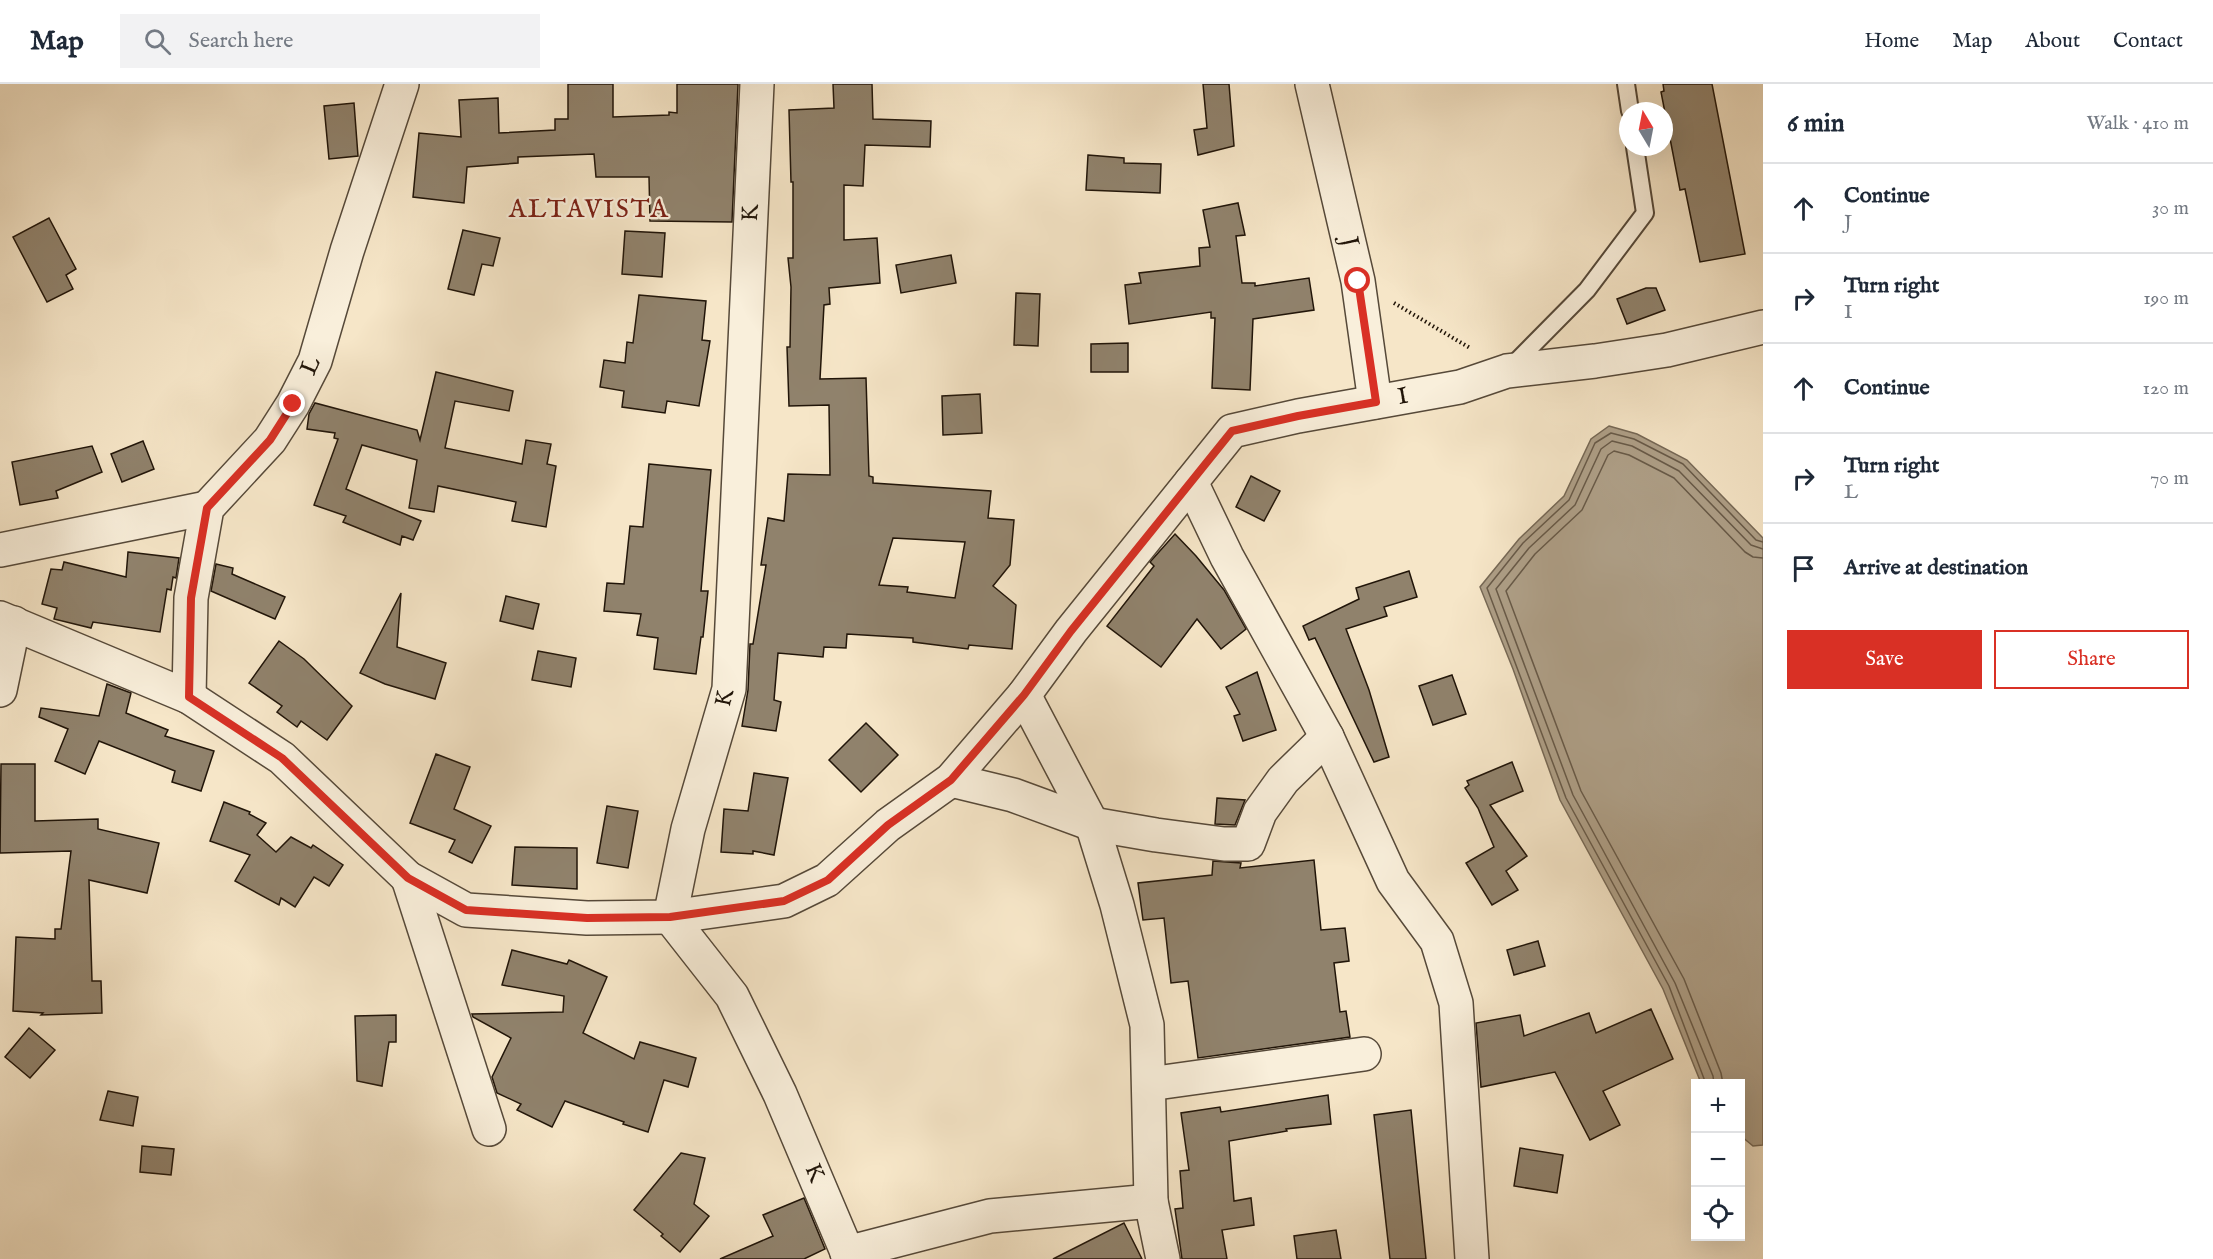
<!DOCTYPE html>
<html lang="en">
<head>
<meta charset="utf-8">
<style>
	:root { --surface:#fff; --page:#f2f2f3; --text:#1f2937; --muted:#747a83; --line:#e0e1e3; --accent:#d93025 }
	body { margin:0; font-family:"IM FELL English",serif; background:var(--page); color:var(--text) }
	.controls { position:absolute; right:18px; bottom:18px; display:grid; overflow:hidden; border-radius:0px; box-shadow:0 6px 24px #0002 }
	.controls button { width:54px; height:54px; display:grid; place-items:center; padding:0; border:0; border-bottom:2px solid var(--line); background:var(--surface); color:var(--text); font:30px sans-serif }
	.compass { position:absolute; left:1619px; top:18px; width:54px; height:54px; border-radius:50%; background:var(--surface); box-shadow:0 6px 24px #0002; rotate:350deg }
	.stop { position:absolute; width:18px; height:18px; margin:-14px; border:4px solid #d93025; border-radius:50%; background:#fff }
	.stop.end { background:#d93025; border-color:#fff; box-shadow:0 2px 6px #0008 }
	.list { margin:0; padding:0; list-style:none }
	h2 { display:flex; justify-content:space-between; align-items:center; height:78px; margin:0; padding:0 24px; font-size:26px }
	h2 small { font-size:20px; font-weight:400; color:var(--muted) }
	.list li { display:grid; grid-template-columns:39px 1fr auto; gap:18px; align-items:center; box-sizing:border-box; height:90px; padding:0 24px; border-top:2px solid var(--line) }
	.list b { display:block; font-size:22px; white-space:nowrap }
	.list p { margin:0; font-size:20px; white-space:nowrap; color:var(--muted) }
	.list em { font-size:20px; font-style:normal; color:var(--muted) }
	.actions { display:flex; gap:12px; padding:18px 24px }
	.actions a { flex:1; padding:14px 0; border:2px solid var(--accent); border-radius:0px; text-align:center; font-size:21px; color:var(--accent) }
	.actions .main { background:var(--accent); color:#fff }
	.icon { flex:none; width:33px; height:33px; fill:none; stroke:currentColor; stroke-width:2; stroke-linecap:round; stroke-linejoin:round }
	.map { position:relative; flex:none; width:1763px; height:1175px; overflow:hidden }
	header { display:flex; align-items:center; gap:36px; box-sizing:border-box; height:84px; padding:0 30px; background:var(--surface); border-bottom:2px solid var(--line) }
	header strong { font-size:28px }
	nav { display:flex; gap:33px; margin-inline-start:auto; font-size:21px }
	.search { width:420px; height:54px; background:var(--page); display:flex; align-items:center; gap:15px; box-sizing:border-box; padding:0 21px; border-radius:0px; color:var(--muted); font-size:22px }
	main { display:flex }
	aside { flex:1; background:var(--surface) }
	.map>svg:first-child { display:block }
	.water { fill:#ae9f87; stroke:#766855; stroke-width:1.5 }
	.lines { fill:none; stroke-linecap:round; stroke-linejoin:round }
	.shore { stroke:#685a48; stroke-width:1.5 }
	.building { fill:#90826c; stroke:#211509; stroke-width:1.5; fill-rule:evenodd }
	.service-casing { stroke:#564939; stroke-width:20 }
	.minor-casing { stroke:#564939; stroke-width:36 }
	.path { stroke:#211509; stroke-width:4; stroke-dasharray:1.5 3; stroke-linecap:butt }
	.service { stroke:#f9efdb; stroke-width:16 }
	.minor { stroke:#f9efdb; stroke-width:33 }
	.route { stroke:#d93025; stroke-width:8 }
	.labels { text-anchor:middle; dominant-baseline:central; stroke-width:4.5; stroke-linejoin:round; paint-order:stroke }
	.street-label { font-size:24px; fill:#211509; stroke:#f9efdb }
	.neighbourhood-label { font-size:26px; letter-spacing:1.5px; fill:#7a1f14; stroke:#f9efdb }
</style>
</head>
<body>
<header>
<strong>Map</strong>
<div class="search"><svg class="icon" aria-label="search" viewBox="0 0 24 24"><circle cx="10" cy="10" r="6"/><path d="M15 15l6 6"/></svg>Search here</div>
<nav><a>Home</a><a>Map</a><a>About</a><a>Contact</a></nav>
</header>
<main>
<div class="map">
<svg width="1763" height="1175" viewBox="0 0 1763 1175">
	<rect width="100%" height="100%" fill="#f6e6c8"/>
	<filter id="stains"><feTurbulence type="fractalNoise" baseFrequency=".00333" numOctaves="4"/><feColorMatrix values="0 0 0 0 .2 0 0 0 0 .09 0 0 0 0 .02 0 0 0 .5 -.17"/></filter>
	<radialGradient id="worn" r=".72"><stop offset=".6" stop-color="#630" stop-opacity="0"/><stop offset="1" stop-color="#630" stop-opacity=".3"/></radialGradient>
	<!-- water -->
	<polygon class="water" points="1609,342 1637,350 1687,376 1763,454 1763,1061 1753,1062 1741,1052 1740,1000 1701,999 1663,905 1560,716 1513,585 1480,503 1519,455 1564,412 1591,355"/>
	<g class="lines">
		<!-- shore -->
		<g class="shore">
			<polyline points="1706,1000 1669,902 1566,714 1487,504 1523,459 1569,416 1595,359 1611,349 1634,355 1683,380 1756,456 1763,458"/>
			<polyline points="1714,1000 1713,992 1675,899 1573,711 1496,505 1529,464 1575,421 1601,365 1612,357 1632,362 1679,387 1751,461 1763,465"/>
			<polyline points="1723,1000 1721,989 1684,895 1581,707 1506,507 1535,470 1582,426 1608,371 1614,367 1629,371 1674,394 1745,468 1753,473 1763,474"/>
		</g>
	</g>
	<!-- building -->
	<g class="building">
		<polygon points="568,0 613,0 613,33 669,31 669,28 677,29 677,0 738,0 732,138 650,137 649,93 596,93 594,70 518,73 518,79 467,83 464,119 413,113 419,49 461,53 459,16 498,14 499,49 555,46 555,35 568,35"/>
		<path d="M833 0H872L873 35 931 37 930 63 865 61 863 102 844 101V156L877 154 880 199 829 204 830 220 824 221 820 295 866 294 869 392 873 393V399L991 407 988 434 1014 436 1010 481 993 502 1016 521 1012 565 969 561 968 565 913 558V554L847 550 846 564 824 563 823 573 778 569 774 616 781 618 776 647 742 642 748 606 750 560H753L766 481H761L768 434 784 437 788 390 830 391 829 321 789 322 787 263H790L791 203 788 174H793V98H791L789 26 834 24ZM893 454 965 458 955 514 907 508 908 503 879 501Z"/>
		<polygon points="1203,0 1229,0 1234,62 1198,71 1194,46 1207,44"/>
		<polygon points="1663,0 1712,0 1745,170 1700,178 1685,105 1680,106 1661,8 1664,7"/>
		<polygon points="354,19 358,72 329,75 324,22"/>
		<polygon points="1088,71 1124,74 1124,79 1161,80 1160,109 1086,106"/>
		<polygon points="1238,119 1245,151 1236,152 1242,199 1255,199 1255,202 1309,194 1314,226 1253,235 1250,306 1212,304 1215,234 1211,234 1211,228 1129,240 1125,201 1141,199 1139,189 1200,182 1199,164 1210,163 1203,126"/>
		<polygon points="49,134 76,185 66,191 73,205 47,218 13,153"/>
		<polygon points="463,146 500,154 493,182 482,180 474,211 448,205"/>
		<polygon points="625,147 665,149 662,193 622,190"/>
		<polygon points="951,171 956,199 901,209 896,181"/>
		<polygon points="1646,204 1656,204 1665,226 1627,240 1617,215"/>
		<polygon points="1016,209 1040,210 1038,262 1014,261"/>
		<polygon points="639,211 706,217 702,256 710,257 699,322 667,317 665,329 622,323 624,307 600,303 604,276 625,279 627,258 633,259"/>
		<polygon points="1128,259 1128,288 1091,288 1091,260"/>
		<polygon points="436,288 513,307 509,327 455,317 445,364 522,380 526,356 551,360 547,380 556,382 546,443 512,437 516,418 438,402 434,428 409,424 417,376 362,361 346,405 421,437 413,456 402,452 400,461 343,438 346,432 314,421 338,355 334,354 335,349 307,345 309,330 315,319 417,346 420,356"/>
		<polygon points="980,310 982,349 943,351 942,312"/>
		<polygon points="143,357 154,385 122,398 111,370"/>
		<polygon points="92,362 102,388 56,407 58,414 20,421 12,378"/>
		<polygon points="649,380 711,386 701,507 708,507 703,553 701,553 696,590 654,585 658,554 637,551 641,530 604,527 607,499 624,500 630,442 643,443"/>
		<polygon points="1251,392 1280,407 1264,437 1236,423"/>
		<polygon points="1175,450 1196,472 1224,506 1246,545 1221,565 1197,535 1161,583 1107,542 1154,482 1150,478"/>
		<polygon points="128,468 179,474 176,494 173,493 171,506 167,505 160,548 93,538 91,544 54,535 57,524 42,520 51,485 62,486 64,478 126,493"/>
		<polygon points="216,480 233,484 232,490 285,513 275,535 211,507"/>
		<polygon points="1409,487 1417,513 1384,523 1387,532 1346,545 1369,606 1389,673 1374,678 1315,554 1309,556 1303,542 1359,515 1356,504"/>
		<polygon points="401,509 397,563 446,579 435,615 385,600 360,589"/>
		<polygon points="506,512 539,520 533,545 500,537"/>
		<polygon points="279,557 304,575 352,622 327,656 301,637 297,643 277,628 282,622 249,599"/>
		<polygon points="538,567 576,574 571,603 532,596"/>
		<polygon points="1257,588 1276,646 1243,657 1234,632 1240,630 1226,603"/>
		<polygon points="1452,591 1466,630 1433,641 1419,602"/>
		<polygon points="107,600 131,609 126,629 168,646 165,652 214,667 201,707 172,698 175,687 99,657 85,690 55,677 68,645 39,633 41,624 99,632"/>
		<polygon points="866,639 898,671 861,708 829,676"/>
		<polygon points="436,670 470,683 454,725 491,742 472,779 449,768 455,756 410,739"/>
		<polygon points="1512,678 1523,707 1490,721 1527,772 1506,787 1518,806 1492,821 1466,779 1494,763 1478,724 1465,704 1469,701 1467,697"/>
		<polygon points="1,680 35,680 35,737 98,735 98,745 159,759 147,809 89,796 92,897 101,897 102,929 41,931 43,929 13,927 16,853 55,855 55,845 61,845 71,767 0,769"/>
		<polygon points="754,689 788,694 774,771 753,767 753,770 721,768 724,725 748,727"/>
		<polygon points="1217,714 1245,716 1235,741 1215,740"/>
		<polygon points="224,718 250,728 249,730 266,739 257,751 276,768 291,753 311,764 313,761 343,781 329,802 314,793 295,823 281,814 279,821 235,797 250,771 210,757"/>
		<polygon points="607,722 638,727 628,784 597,779"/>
		<polygon points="515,763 577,764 577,805 512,801"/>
		<polygon points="1314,776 1321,846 1345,844 1349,877 1334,879 1340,928 1346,927 1350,953 1198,974 1188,897 1171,899 1164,834 1143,836 1138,799 1212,791 1213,777 1241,779 1240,784"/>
		<polygon points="1538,857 1545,882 1514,891 1507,866"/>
		<polygon points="512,866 567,880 569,876 607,893 583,949 634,975 640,958 696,974 688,1003 664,996 648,1048 623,1040 624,1038 565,1017 552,1043 517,1026 521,1020 497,1009 492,993 511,954 473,933 472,930 563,928 564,912 502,901"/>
		<polygon points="1651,925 1673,975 1603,1007 1620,1041 1590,1056 1555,988 1481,1003 1476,939 1520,931 1524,952 1589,929 1596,949"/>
		<polygon points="396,931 396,958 389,958 382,1002 357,997 355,932"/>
		<polygon points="29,944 55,966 30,994 5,973"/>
		<polygon points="108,1007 138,1013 133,1042 100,1036"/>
		<polygon points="1328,1011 1331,1040 1286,1045 1287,1047 1229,1057 1234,1117 1251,1114 1254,1141 1222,1146 1227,1175 1182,1175 1175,1125 1183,1124 1180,1087 1189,1086 1181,1029 1220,1023 1221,1028"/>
		<polygon points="1411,1026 1426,1175 1390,1175 1374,1031"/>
		<polygon points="142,1062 174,1065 171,1091 140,1088"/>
		<polygon points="1520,1064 1563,1071 1557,1109 1514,1102"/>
		<polygon points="681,1069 705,1074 694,1120 709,1132 680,1168 661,1152 663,1150 634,1126"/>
		<polygon points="804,1114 825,1165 804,1175 720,1175 773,1152 763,1131"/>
		<polygon points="1124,1139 1142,1175 1053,1175"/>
		<polygon points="1336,1146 1341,1175 1297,1175 1294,1152"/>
	</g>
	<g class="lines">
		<defs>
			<g id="service">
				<polyline points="1626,0 1630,27"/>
				<polyline points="1510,284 1587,206 1645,129 1635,63"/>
			</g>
			<g id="minor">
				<polyline points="757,0 729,605 688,745 670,833 732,912 780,1010 850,1175"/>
				<polyline points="1312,0 1358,197 1375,318"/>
				<polyline points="1191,398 1227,473 1327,653 1393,797 1437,857 1456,919 1472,1175"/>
				<polyline points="0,466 207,424"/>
				<polyline points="0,534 189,613 282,674 408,794 466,826 587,834 670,833 784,817 827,796 888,741 951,696 1024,611 1071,547 1232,347 1298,332 1460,303 1507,287 1595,277 1667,266 1763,243"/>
				<polyline points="0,606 14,539"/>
				<polyline points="1024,611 1092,740 1117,821 1147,941 1151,1117 1163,1175"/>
				<polyline points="189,613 191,514 207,424 270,356 293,320 315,277 347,167 402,0"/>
				<polyline points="951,696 1013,711 1092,740 1156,751 1224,760 1248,760 1260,728 1283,696 1327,653"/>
				<polyline points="408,794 489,1045"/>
				<polyline points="1149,1000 1364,970"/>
				<polyline points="847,1169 990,1132 1151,1117"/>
			</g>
		</defs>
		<!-- service casing -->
		<use href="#service" class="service-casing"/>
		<!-- minor casing -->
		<use href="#minor" class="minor-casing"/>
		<!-- path -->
		<polyline class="path" points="1394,219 1470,264"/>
		<!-- service -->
		<use href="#service" class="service"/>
		<!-- minor -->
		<use href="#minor" class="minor"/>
	</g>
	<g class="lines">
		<!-- route -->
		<polyline class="route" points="293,320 270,356 207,424 191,514 189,613 282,674 408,794 466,826 587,834 670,833 784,817 828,796 888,741 951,696 1024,611 1071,547 1232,347 1298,332 1376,318 1358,197"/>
	</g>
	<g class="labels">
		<!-- street labels -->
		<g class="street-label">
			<text transform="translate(751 129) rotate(-87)">K</text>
			<text transform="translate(1349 158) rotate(77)">J</text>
			<text transform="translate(311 282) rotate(-67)">L</text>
			<text transform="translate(1403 313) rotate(-10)">I</text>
			<text transform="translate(725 614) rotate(-77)">K</text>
			<text transform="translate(814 1089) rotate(67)">K</text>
		</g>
		<!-- neighbourhood labels -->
		<g class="neighbourhood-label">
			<text x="589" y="125">ALTAVISTA</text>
		</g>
	</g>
	<rect width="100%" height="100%" filter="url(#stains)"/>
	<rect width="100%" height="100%" fill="url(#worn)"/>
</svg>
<div class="controls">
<button>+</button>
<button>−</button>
<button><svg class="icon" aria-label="locate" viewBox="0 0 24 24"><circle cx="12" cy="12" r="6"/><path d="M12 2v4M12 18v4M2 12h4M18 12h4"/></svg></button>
</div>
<svg class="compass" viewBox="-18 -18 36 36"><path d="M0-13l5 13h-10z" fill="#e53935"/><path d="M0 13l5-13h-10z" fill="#747a83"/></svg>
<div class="stop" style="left:1358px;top:197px"></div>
<div class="stop end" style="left:293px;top:320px"></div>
</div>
<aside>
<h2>6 min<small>Walk · 410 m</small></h2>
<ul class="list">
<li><svg class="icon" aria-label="ahead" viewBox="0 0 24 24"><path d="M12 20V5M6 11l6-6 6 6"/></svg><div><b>Continue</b><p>J</p></div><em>30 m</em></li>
<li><svg class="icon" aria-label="right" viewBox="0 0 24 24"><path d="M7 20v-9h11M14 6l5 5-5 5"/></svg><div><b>Turn right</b><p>I</p></div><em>190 m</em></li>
<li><svg class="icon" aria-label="ahead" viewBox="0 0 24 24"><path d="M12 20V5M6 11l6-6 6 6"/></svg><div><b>Continue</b></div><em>120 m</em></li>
<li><svg class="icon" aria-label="right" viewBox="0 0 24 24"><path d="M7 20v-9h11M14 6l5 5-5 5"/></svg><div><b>Turn right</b><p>L</p></div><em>70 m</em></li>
<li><svg class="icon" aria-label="arrive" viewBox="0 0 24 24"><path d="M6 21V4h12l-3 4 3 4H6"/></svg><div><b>Arrive at destination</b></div></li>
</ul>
<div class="actions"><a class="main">Save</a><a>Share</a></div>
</aside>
</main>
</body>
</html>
